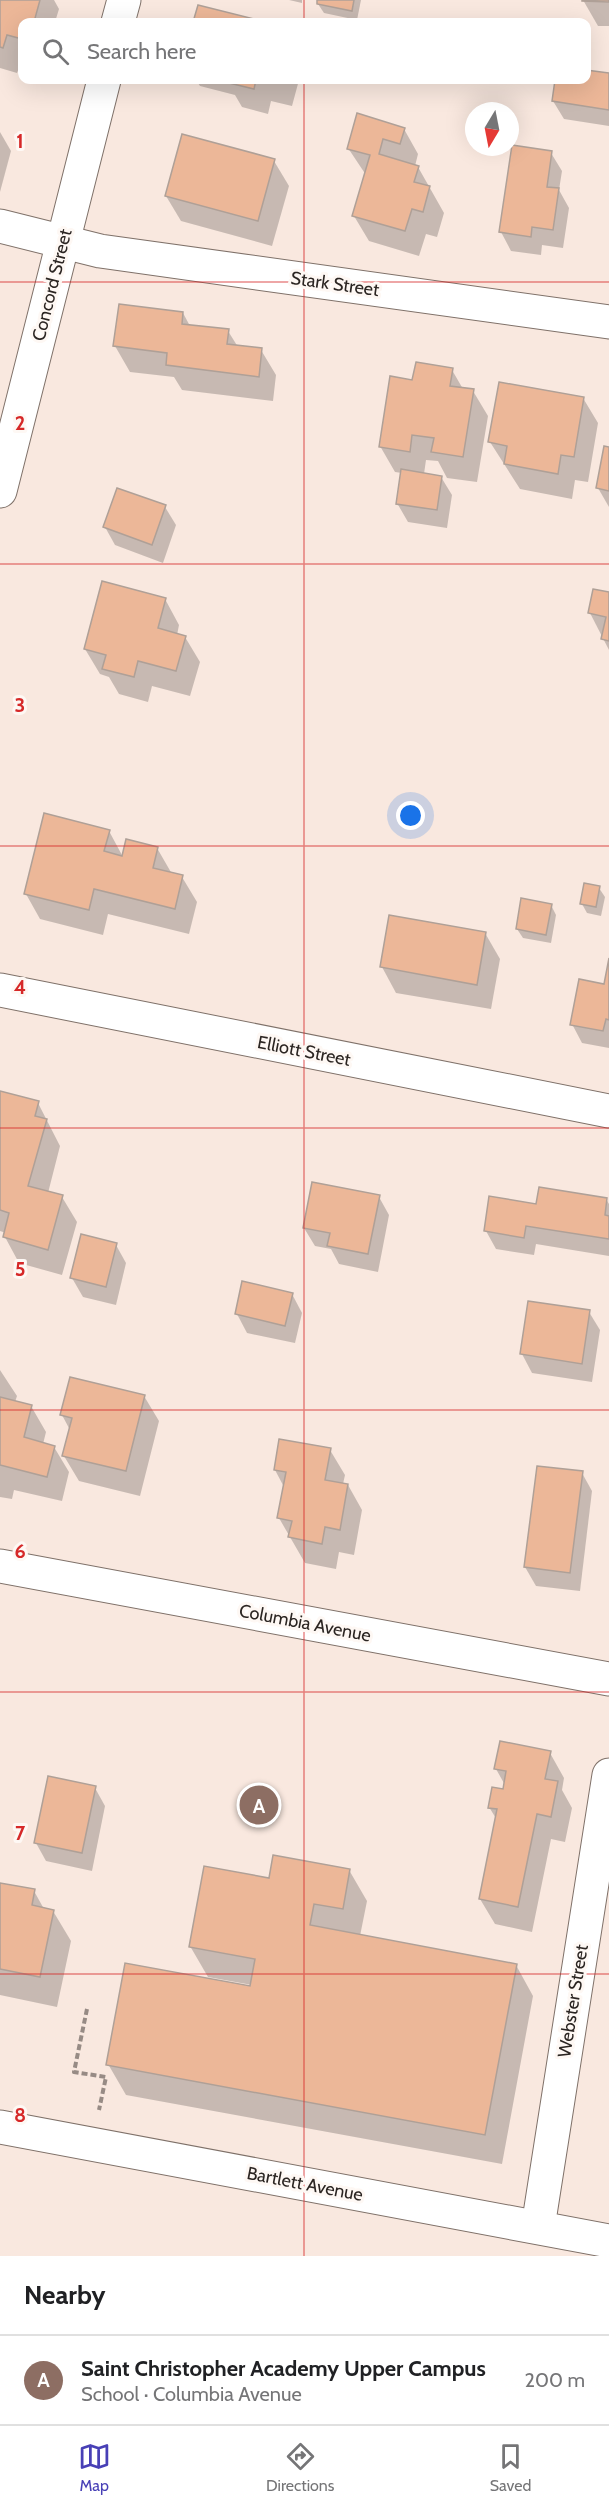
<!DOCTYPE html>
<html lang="en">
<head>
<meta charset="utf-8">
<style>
	:root { --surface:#fff; --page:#f6f6f6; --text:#202124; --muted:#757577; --line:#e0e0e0; --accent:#4840b6 }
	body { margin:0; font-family:Cabin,sans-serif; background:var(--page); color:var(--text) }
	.compass { position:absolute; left:465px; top:102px; width:54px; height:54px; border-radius:50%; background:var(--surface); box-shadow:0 6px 24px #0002; rotate:190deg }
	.you { position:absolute; left:411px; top:816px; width:21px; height:21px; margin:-15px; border:4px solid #fff; border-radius:50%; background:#1a73e8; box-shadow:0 0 0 9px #1a73e833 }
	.badge { display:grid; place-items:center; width:39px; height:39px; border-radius:50%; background:var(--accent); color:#fff; font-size:20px; font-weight:700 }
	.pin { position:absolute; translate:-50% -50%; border:3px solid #fff; box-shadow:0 2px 6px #0006 }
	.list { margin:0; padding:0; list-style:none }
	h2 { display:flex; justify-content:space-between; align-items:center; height:78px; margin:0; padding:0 24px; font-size:26px }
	h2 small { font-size:20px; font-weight:400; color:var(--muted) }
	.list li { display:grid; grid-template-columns:39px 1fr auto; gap:18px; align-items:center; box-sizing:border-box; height:90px; padding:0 24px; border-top:2px solid var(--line) }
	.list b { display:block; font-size:22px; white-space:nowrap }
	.list p { margin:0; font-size:20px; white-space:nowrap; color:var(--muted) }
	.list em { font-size:20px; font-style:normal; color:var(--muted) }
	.icon { flex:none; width:33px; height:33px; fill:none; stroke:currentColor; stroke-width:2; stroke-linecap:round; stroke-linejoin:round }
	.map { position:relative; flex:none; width:609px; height:2256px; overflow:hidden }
	.search { position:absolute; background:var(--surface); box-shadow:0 6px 24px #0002; left:18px; right:18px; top:18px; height:66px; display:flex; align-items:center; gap:15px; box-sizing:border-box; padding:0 21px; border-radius:12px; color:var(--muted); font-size:22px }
	.sheet { height:168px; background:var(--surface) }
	nav { display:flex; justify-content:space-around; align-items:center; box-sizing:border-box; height:84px; border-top:2px solid var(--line); background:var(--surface); font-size:16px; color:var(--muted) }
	nav a { display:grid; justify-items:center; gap:3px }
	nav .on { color:var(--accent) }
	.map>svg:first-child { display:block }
	.shadow { fill:#0003 }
	.building { fill:#ecb798; stroke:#afa097; stroke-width:1.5 }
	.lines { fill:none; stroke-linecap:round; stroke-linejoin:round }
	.minor-casing { stroke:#7f7169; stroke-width:35 }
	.major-casing { stroke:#7f7169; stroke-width:35 }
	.path { stroke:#978b85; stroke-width:4; stroke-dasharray:6 3; stroke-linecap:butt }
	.minor { stroke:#fff; stroke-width:33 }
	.major { stroke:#fff; stroke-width:33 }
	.grid { fill:none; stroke:#d62828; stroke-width:1.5; stroke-opacity:0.55 }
	.labels { text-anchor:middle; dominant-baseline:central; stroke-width:6; stroke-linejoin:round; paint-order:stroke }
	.street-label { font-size:18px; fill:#2b2522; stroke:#fef8f4 }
	.grid-label { font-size:20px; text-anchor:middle; font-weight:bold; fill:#d62828; stroke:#fef8f4; stroke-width:6; stroke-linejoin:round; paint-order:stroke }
</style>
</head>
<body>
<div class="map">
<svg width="609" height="2256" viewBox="0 0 609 2256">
	<rect width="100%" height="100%" fill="#f9e8df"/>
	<!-- shadow -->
	<g class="shadow">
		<polygon points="0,0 54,0 59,9 55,22 22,22 22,60 17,73 0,68"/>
		<polygon points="289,0 302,0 302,3"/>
		<polygon points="319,0 361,0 357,20 324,13 318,4"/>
		<polygon points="583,0 609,0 609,26 598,26"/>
		<polygon points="199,7 260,22 195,22"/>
		<polygon points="609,74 609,126 564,119 553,101 556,80 586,80"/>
		<polygon points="196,80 299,80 292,106 271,101 268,114 242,107 235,95 200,86"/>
		<polygon points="404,129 418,154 415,166 418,167 444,213 437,237 426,234 419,256 369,241 354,216 366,175 348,148"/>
		<polygon points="0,132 11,151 0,192"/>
		<polygon points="551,153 562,171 559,190 569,208 563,248 542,245 541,255 511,251 501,232"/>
		<polygon points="274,161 289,186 272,246 181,221 166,196"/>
		<polygon points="183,313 190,326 228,331 238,347 261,350 276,375 273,401 182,390 174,377 130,372 115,346"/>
		<polygon points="452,370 463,389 473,391 488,416 477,482 447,478 438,461 426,460 424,474 441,477 452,495 447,528 408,522 397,503 402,473 395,472 380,446 414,381"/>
		<polygon points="583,398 598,423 588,482 575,480 572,499 520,489 490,442"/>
		<polygon points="609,449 609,507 598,488"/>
		<polygon points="165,507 176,525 163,563 115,545 105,527"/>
		<polygon points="609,593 609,650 590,613"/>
		<polygon points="165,599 179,625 177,635 185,637 200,662 190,696 152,686 148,702 119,694 109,677 100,674 85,649"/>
		<polygon points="109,831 123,857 157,848 172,874 182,877 197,902 189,934 108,914 103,935 40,919 26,894"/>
		<polygon points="599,888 605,897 601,916 587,913 582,904"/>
		<polygon points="551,905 556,915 551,943 523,938 517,929"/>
		<polygon points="485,933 500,959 491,1009 396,993 382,967"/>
		<polygon points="609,966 609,1048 582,1043 572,1024 605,986"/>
		<polygon points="0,1092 38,1103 60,1146 48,1193 62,1197 77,1222 62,1275 19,1263 5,1237 6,1233 0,1231"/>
		<polygon points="379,1197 389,1215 378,1272 339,1264 331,1249 315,1246 304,1228"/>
		<polygon points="606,1199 609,1204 609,1256 536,1244 534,1255 496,1249 486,1231 538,1206"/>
		<polygon points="116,1245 126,1263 116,1305 83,1297 72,1278"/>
		<polygon points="292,1294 302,1313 295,1343 247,1333 237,1314"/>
		<polygon points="589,1312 600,1330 592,1382 532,1373 522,1354"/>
		<polygon points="0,1370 17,1396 15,1402 31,1406 46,1432 43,1444 54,1447 69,1472 62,1501 14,1490 12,1499 0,1497"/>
		<polygon points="144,1396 159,1421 140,1496 79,1481 64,1456 70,1430 62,1415"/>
		<polygon points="330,1450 345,1475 343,1484 348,1485 362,1510 354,1555 339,1552 336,1569 305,1563 279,1518 284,1487 275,1470"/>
		<polygon points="582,1473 592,1491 580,1591 536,1586 525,1567"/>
		<polygon points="550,1753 564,1778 562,1790 572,1808 565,1842 551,1839 532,1932 495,1924 480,1899 497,1820 489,1807 504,1791 505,1785 496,1769"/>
		<polygon points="95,1788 105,1806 92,1871 46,1861 36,1843"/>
		<polygon points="349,1870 367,1901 360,1936 516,1965 533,1996 502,2164 126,2095 108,2064 252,1988 252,1985 208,1977 190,1946 270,1880"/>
		<polygon points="0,1884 34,1891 44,1909 53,1911 71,1941 57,2007 0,1995"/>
	</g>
	<!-- building -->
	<g class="building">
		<polygon points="0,0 40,0 34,22 22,22 22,39 7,35 3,48 0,47"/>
		<polygon points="317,0 354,0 352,11 317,4"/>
		<polygon points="609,0 609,2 582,1 582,0"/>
		<polygon points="198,5 266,22 193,22"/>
		<polygon points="586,70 609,73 609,110 552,101 555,80 586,80"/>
		<polygon points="226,80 256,80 254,89 225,82"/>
		<polygon points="357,113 405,128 400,144 383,139 379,154 419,166 414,182 430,186 423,212 412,209 405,231 352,216 370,155 347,149"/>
		<polygon points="182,134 275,159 258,221 165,196"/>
		<polygon points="512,145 552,151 547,187 559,188 553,230 532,227 531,237 499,232"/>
		<polygon points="119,304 183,312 182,324 229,329 227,344 262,348 259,377 166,365 167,353 113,346"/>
		<polygon points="416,362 453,368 450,386 474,389 463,457 431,452 434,438 412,435 410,452 379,447 390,376 412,380"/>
		<polygon points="499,382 584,397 574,457 561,455 558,474 504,464 507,446 488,442"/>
		<polygon points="604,446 609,447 609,491 596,488"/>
		<polygon points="401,469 442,476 437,510 396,504"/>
		<polygon points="117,488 166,505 152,545 103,527"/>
		<polygon points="102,581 166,598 158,628 186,636 176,671 138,661 134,677 102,669 106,655 84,649"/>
		<polygon points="593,589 609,592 609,641 601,639 606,617 588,613"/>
		<polygon points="44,813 110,830 104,851 122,856 126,839 158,847 153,868 183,875 175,909 94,889 89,910 24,894"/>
		<polygon points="584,883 600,886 596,907 580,904"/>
		<polygon points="521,898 552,904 546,935 516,929"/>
		<polygon points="389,915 486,932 477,985 380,967"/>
		<polygon points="609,958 609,1020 606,1019 603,1031 570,1025 579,979 604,984"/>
		<polygon points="0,1091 39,1101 35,1116 47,1119 28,1186 63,1195 48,1250 3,1237 9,1213 0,1210"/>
		<polygon points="312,1182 380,1195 368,1254 327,1246 330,1233 303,1228"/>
		<polygon points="539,1187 607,1198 605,1215 609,1216 609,1239 526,1226 524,1238 484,1231 489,1196 536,1204"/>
		<polygon points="81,1234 117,1243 106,1287 70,1278"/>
		<polygon points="242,1281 293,1293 285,1326 235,1314"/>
		<polygon points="528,1301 590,1310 582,1364 520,1354"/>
		<polygon points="70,1377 145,1395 126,1471 62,1456 72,1418 60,1415"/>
		<polygon points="0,1397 32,1405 24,1437 55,1446 47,1477 0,1465"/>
		<polygon points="279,1439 331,1448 325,1480 348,1484 340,1530 325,1527 322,1544 288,1537 292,1521 277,1518 286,1472 274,1470"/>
		<polygon points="537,1466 583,1471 570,1573 524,1567"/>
		<polygon points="500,1741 551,1751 545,1779 558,1781 551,1817 537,1814 518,1907 479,1899 497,1809 488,1808 492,1787 503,1789 506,1771 494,1769"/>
		<polygon points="48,1776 96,1786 82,1853 34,1843"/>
		<polygon points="273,1855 350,1869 343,1909 314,1904 310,1925 517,1964 485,2135 106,2065 125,1963 250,1986 255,1959 189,1947 204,1866 269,1878"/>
		<polygon points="0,1883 35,1889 32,1905 54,1910 40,1977 0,1969"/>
	</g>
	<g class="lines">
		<defs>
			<g id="minor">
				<polyline points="0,226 100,251 609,322"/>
				<polyline points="0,990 609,1111"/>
				<polyline points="0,1566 609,1679"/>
				<polyline points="0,2127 609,2241"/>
				<polyline points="538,2227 609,1775"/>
			</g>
			<g id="major">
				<polyline points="118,22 124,0"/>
				<polyline points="0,491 104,80"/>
			</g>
		</defs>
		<!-- minor casing -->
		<use href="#minor" class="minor-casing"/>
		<!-- major casing -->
		<use href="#major" class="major-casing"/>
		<!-- path -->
		<polyline class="path" points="87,2009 74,2072 106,2077 99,2110"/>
		<!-- minor -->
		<use href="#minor" class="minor"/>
		<!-- major -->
		<use href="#major" class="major"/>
	</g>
	<!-- grid -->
	<path class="grid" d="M304 0V22M304 80V2256M0 282H609M0 564H609M0 846H609M0 1128H609M0 1410H609M0 1692H609M0 1974H609"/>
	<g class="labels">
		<!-- street labels -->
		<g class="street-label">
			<text transform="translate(335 284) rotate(8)">Stark Street</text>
			<text transform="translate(52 285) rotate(-76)">Concord Street</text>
			<text transform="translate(304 1051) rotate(11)">Elliott Street</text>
			<text transform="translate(305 1623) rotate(11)">Columbia Avenue</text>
			<text transform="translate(573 2001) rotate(-81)">Webster Street</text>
			<text transform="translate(305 2184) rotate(11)">Bartlett Avenue</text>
		</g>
	</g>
	<g class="grid-label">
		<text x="20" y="148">1</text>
		<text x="20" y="430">2</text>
		<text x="20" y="712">3</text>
		<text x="20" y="994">4</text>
		<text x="20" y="1276">5</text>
		<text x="20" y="1558">6</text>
		<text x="20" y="1840">7</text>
		<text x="20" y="2122">8</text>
	</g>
</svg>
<svg class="compass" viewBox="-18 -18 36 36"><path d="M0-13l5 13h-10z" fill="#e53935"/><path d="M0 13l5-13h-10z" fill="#757577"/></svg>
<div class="you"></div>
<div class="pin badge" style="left:259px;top:1805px;background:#8d6e63">A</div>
<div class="search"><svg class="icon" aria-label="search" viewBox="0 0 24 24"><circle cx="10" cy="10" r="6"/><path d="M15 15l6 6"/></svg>Search here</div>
</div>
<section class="sheet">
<h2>Nearby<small></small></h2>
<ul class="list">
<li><span class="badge" style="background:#8d6e63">A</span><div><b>Saint Christopher Academy Upper Campus</b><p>School · Columbia Avenue</p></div><em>200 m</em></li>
</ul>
</section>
<nav>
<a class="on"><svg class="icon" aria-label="map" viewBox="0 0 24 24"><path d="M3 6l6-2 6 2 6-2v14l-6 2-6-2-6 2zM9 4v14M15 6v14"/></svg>Map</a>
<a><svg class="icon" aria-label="directions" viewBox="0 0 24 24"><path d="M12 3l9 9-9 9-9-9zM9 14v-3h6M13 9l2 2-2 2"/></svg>Directions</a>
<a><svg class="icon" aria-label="saved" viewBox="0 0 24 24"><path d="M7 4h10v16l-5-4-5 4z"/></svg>Saved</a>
</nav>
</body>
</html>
